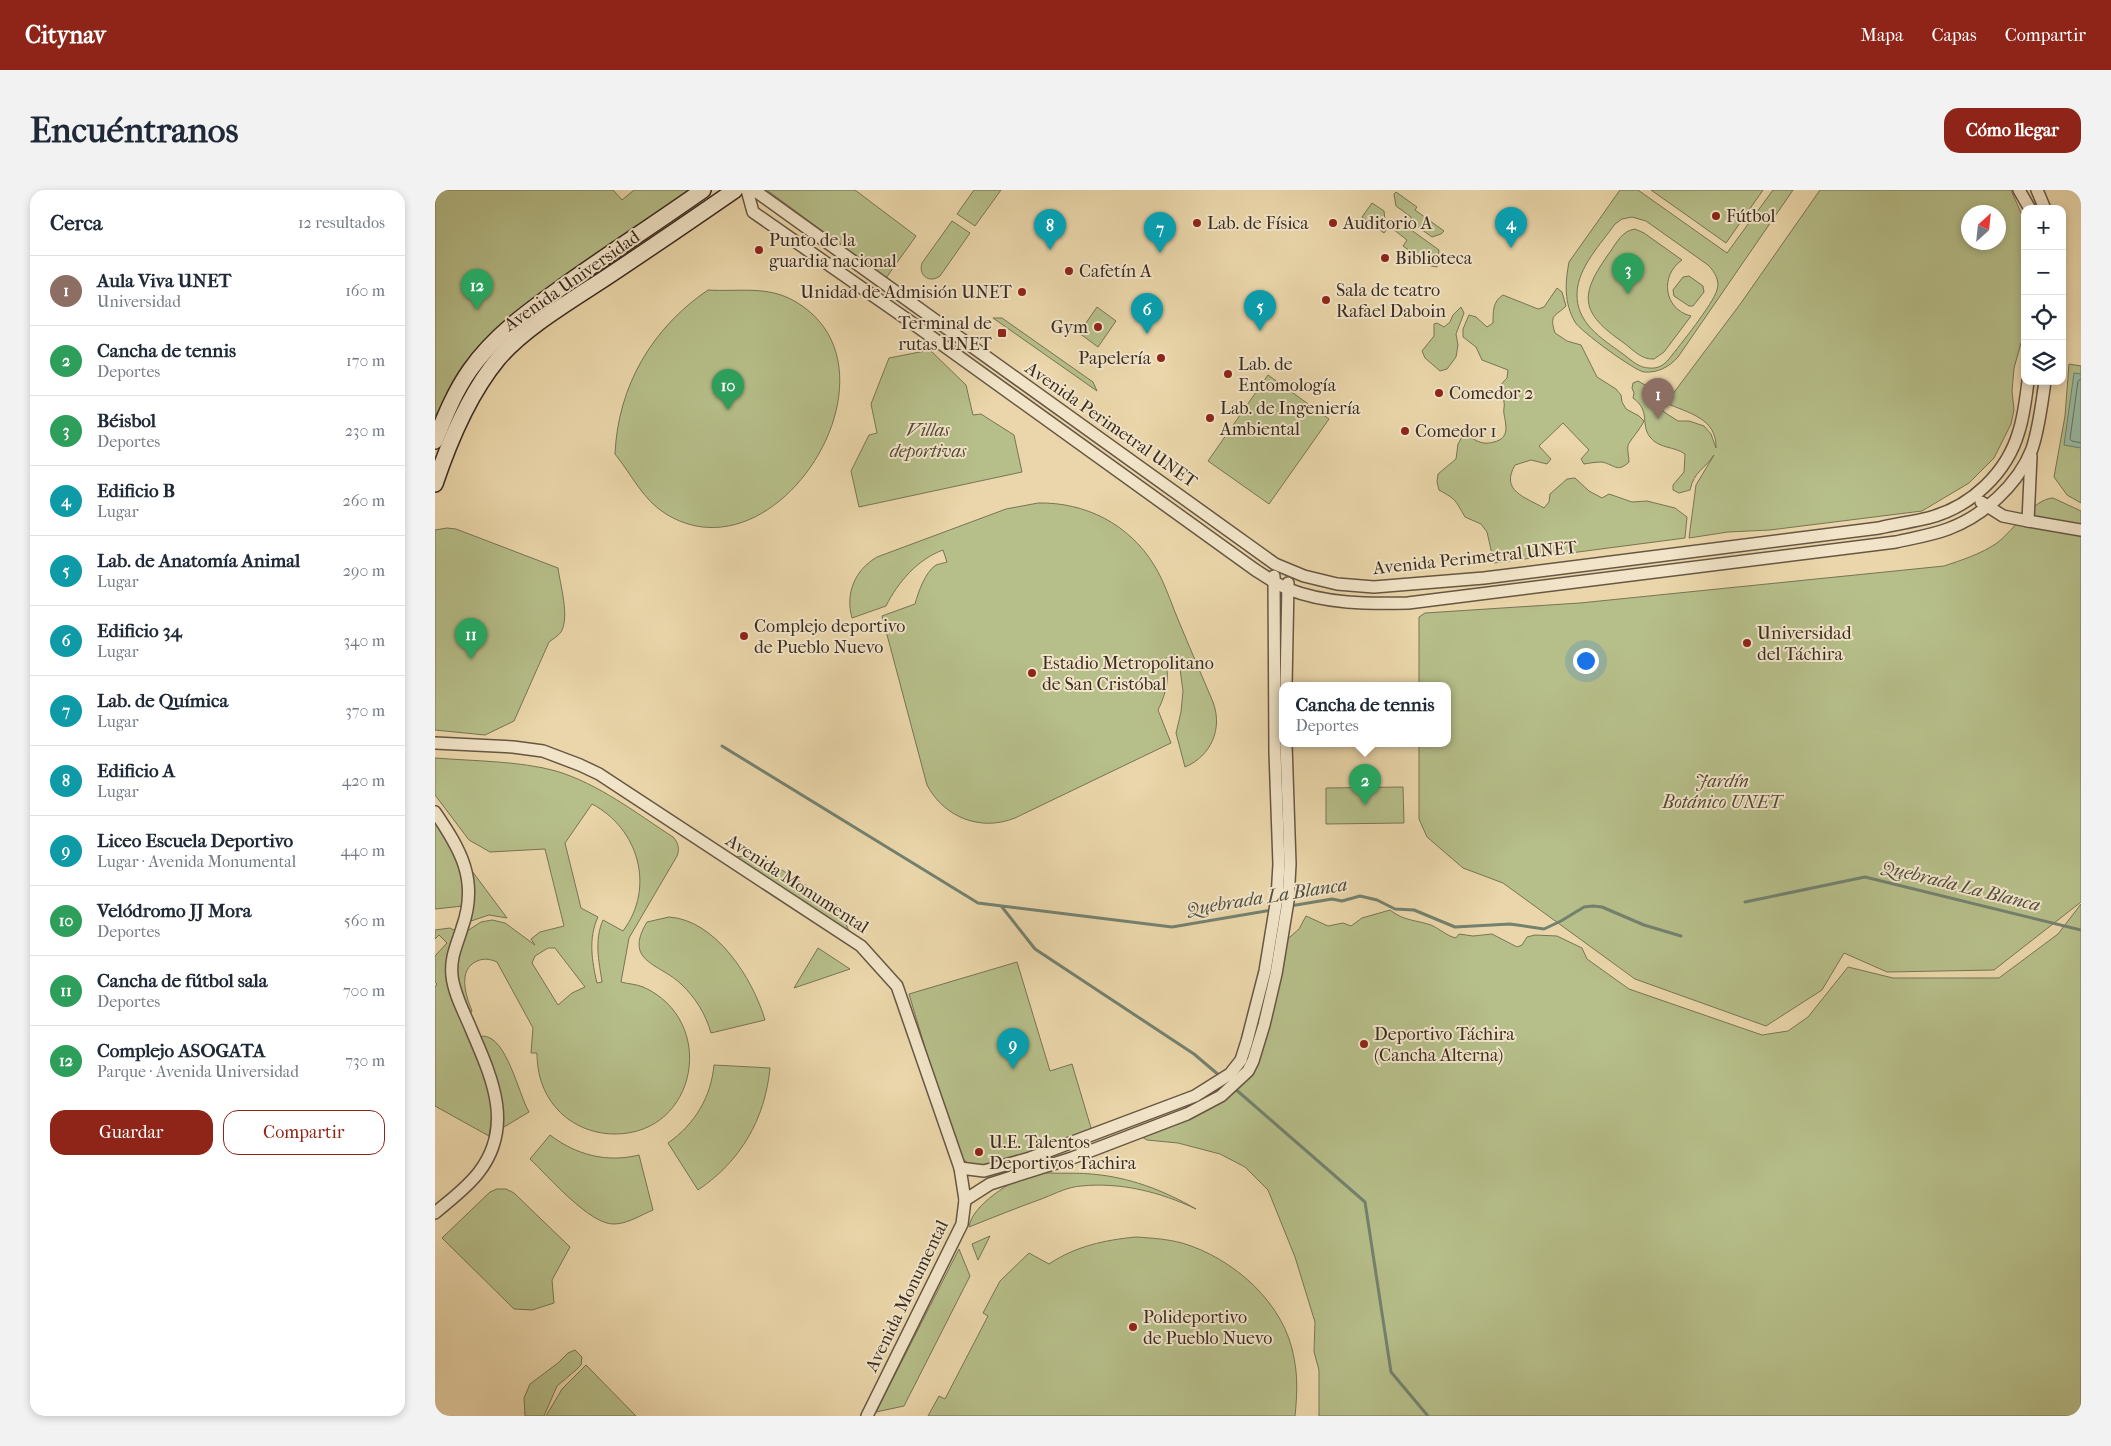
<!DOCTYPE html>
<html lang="es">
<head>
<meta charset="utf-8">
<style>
	:root { --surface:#fff; --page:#f2f2f3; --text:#1f2937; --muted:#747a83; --line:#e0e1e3; --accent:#8f2418 }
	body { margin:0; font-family:"IM FELL French Canon",serif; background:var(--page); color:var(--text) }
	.controls { position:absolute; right:15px; top:15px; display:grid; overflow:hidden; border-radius:10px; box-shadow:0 2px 8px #0003 }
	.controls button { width:45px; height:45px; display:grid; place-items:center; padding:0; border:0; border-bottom:1px solid var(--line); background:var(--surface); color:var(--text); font:25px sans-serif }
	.compass { position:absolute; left:1526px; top:15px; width:45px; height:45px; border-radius:50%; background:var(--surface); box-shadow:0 2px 8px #0003; rotate:27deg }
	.you { position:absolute; left:1150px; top:470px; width:18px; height:18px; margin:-12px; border:4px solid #fff; border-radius:50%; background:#1a73e8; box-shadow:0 0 0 8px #1a73e833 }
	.badge { display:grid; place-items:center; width:32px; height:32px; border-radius:50%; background:var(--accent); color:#fff; font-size:16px; font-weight:700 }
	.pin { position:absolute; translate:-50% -41px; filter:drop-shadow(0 1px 2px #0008) }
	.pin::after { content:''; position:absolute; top:26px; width:18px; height:15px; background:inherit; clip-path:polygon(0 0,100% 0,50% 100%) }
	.popup { position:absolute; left:844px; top:492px; width:172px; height:65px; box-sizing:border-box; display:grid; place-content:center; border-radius:10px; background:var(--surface); filter:drop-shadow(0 1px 4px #0005); font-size:16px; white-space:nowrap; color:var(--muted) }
	.popup b { font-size:19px; color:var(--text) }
	.popup::after { content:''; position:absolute; left:50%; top:100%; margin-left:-10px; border:10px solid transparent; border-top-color:var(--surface) }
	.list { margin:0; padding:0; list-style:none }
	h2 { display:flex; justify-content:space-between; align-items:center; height:65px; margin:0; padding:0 20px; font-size:21px }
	h2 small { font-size:16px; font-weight:400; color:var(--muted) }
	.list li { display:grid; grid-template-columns:32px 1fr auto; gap:15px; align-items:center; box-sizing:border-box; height:70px; padding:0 20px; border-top:1px solid var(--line) }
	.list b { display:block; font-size:19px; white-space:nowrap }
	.list p { margin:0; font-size:16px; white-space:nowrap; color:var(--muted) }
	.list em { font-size:16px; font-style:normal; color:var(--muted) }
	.actions { display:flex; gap:10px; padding:15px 20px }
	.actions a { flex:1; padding:11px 0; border:1px solid var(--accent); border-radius:15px; text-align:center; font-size:18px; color:var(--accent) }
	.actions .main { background:var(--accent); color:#fff }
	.icon { flex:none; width:28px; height:28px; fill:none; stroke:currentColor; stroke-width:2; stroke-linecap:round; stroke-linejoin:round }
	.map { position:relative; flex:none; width:1646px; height:1226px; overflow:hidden; border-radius:15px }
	header { display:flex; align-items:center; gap:30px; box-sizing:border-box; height:70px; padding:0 25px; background:var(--accent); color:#fff }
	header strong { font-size:24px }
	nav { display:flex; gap:28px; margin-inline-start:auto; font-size:18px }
	.intro { display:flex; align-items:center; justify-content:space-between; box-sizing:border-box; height:120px; padding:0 30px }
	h1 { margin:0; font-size:35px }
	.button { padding:12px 22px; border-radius:15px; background:var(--accent); color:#fff; font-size:18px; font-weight:700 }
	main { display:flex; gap:30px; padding:0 30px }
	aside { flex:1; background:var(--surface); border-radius:15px; box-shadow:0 2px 8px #0003 }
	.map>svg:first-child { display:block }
	.green { fill:#b6be89; stroke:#787456; fill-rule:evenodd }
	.water { fill:#99baa3; stroke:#73816f }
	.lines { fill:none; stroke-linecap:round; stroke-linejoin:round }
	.shore { stroke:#6a7262; stroke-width:1 }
	.stream { stroke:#73816f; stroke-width:3 }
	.street-casing { stroke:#675644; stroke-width:14 }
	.secondary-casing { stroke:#3b2b22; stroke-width:18 }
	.street { stroke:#f1e4c8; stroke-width:11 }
	.secondary { stroke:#f1e4c8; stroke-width:15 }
	.poi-dot { fill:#8f2418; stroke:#f1e4c8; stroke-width:2 }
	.labels { text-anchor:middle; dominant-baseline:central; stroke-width:4; stroke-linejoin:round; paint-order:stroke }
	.poi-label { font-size:18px; fill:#3b2b22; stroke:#f1e4c8; text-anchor:start }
	.street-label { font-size:18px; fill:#3b2b22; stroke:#f1e4c8 }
	.park-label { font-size:18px; font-style:italic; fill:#544837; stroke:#f1e4c8 }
	.water-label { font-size:19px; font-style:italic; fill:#524f42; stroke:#f1e4c8 }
</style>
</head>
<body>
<header>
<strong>Citynav</strong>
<nav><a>Mapa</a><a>Capas</a><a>Compartir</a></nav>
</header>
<div class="intro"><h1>Encuéntranos</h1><a class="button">Cómo llegar</a></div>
<main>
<aside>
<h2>Cerca<small>12 resultados</small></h2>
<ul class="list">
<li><span class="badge" style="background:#8d6e63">1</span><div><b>Aula Viva UNET</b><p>Universidad</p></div><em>160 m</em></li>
<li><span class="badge" style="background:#2e9e5b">2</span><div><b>Cancha de tennis</b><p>Deportes</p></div><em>170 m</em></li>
<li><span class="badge" style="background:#2e9e5b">3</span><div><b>Béisbol</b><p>Deportes</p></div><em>230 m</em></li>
<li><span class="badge" style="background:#0f9aa8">4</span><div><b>Edificio B</b><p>Lugar</p></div><em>260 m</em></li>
<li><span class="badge" style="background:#0f9aa8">5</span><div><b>Lab. de Anatomía Animal</b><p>Lugar</p></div><em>290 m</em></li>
<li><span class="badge" style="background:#0f9aa8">6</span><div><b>Edificio 34</b><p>Lugar</p></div><em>340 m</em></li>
<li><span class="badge" style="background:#0f9aa8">7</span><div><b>Lab. de Química</b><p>Lugar</p></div><em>370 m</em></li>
<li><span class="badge" style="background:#0f9aa8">8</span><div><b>Edificio A</b><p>Lugar</p></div><em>420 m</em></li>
<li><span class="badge" style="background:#0f9aa8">9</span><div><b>Liceo Escuela Deportivo</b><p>Lugar · Avenida Monumental</p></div><em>440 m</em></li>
<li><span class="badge" style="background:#2e9e5b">10</span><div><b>Velódromo JJ Mora</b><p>Deportes</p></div><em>560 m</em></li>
<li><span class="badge" style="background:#2e9e5b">11</span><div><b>Cancha de fútbol sala</b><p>Deportes</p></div><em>700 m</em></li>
<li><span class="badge" style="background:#2e9e5b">12</span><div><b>Complejo ASOGATA</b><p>Parque · Avenida Universidad</p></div><em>730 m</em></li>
</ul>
<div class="actions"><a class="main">Guardar</a><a>Compartir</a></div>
</aside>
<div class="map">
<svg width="1646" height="1226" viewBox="0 0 1646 1226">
	<rect width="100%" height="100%" fill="#ead6aa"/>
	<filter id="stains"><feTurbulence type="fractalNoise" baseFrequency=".004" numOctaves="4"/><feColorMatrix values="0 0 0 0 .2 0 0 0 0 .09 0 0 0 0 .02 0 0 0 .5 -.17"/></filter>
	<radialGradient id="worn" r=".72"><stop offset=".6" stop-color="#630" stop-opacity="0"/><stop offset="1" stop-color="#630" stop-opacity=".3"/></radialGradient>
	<!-- green -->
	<g class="green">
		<polygon points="0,0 178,0 187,10 199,0 254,0 104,104 65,137 27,182 0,226"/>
		<polygon points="332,0 420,0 481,46 451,88"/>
		<polygon points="539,0 566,0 540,36 522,24"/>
		<path d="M1185 0H1203L1292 63 1338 0H1358L1243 167C1234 177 1223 183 1209 182 1200 181 1145 141 1140 132 1129 113 1130 93 1134 72ZM1197 27 1211 31 1273 75C1280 82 1285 91 1282 100 1278 114 1245 155 1234 169 1229 175 1223 179 1214 178 1204 178 1196 170 1188 164 1166 148 1141 133 1142 103 1143 77 1166 54 1180 34L1187 29Z"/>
		<polygon points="1216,0 1328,0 1291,53"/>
		<path d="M1385 0H1576L1590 32V139L1579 178 1577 201 1579 220 1576 234 1559 268 1534 293 1487 321 1335 340 1293 342 1254 348 1261 295 1279 265C1270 279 1259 281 1255 300L1244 303 1238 300V295L1249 282 1250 264C1239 256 1224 259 1215 247 1205 234 1216 221 1198 208L1199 203 1197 198 1198 193 1203 191 1217 199 1221 203 1223 214 1229 222 1243 231H1254L1269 236 1276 244 1281 258C1282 228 1253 223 1231 213L1306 113ZM1564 22V52H1534V22Z"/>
		<polygon points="961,2 982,17 980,20 1009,41 1006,44 997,47 976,32 976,27 961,16 959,4"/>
		<polygon points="937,13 949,21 950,30 963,39 972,37 1004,60 1002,77 996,76 968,56 972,50 954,36 949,43 927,27"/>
		<path d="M517 31 535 43 505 86C494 94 483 85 487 73Z"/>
		<path d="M1200 39 1209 43 1247 70C1225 85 1228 119 1256 126L1229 162 1219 169C1207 170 1198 160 1189 153 1144 122 1144 105 1175 62 1182 52 1187 41 1200 39Z"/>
		<polygon points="1254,86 1268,96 1269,102 1258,116 1254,116 1239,106 1238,100 1248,87"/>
		<path d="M1122 98 1127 102 1131 116C1120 127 1114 124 1120 143L1132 151 1146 155 1162 187 1181 199 1186 205 1187 212 1191 219 1204 226 1209 231C1206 238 1194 252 1193 255 1192 260 1194 267 1194 272 1182 283 1180 275 1167 272 1161 272 1155 273 1149 274L1146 269 1154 260 1128 233 1104 256 1116 269 1112 274 1096 270 1080 275C1065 301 1090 307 1109 318L1114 312 1115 304 1132 289 1140 288 1154 301 1167 308 1174 304 1197 312 1212 311 1240 318 1252 327 1250 348 1059 373 1052 342 1046 334 1030 327C1020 310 1022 310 1004 300L1002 292 1003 284 1021 269 1023 254 1027 247 1034 246C1042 252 1049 255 1059 252 1075 248 1071 236 1069 224 1068 220 1070 216 1069 212 1069 209 1066 205 1065 201 1065 195 1068 192 1072 188L1073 180 1047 170 1041 157 1028 147V139L1034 125 1041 127 1052 137 1058 133C1058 121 1058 111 1068 105L1103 119 1109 117Z"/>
		<path d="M273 100C304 102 333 95 361 112 475 179 343 393 231 324 208 310 197 285 180 264 183 196 217 138 273 100Z"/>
		<polygon points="662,117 681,131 663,157 644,143"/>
		<polygon points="1026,117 1029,123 1021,144 1023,155 1021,167 1012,179 1005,181 990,168 987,161 999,146 999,134 1002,133 1009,137 1015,132 1018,125"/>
		<polygon points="558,128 567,128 658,192 662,201"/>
		<polygon points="495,160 531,195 538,225 546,224 579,245 587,282 424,317 416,281 434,245 442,243 436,214 454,168"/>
		<polygon points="1634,174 1646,176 1646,313 1632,305 1619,287 1630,226"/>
		<polygon points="833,185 894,229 834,314 773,271"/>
		<path d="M1618 308 1646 321V712L1559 780 1452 782 1409 763 1387 800 1331 836 1200 789 1068 693 1028 678 992 647 984 629V554H1012V496H984V427L990 423 1145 413 1509 376C1527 370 1546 364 1562 353 1579 340 1598 309 1618 308Z"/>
		<path d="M603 313C650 312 694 334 719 375 729 391 735 410 742 427 754 456 766 484 778 512 788 539 776 566 750 577L741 543 746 522 748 501 745 479 740 464 729 469C736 485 731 504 723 520L736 553 580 628C545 642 509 627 492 595L447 426 480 414C483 403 490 382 501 375 504 374 509 373 512 372L508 360C483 369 463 392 451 416L417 428C410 403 420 380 442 367L571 319Z"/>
		<path d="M12 338 21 339 123 378C125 394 135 427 126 442 123 446 118 449 114 452L79 531 50 545 0 540V340Z"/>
		<path d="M0 568C38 571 85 571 121 581 164 594 201 623 238 647 243 652 245 659 242 666L194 748 186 792C193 794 201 794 208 797 283 830 263 944 180 944 163 944 147 939 133 929 112 913 102 890 102 863H96L98 838 62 772C55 769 49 768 42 771 22 780 31 806 37 821L34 825 17 786 29 743 46 732 57 730 70 733 100 755 96 749 105 742 129 736 110 659 55 662 34 650 0 605ZM157 614C203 638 221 697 188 741L168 730C159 751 164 771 167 792L162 793C157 772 153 748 163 727L146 718 130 653ZM113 758H120L150 797 137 803 123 815 97 773 100 766Z"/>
		<polygon points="968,597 969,633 891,634 891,598"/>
		<path d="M0 631C22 664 28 676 28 716L0 719Z"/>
		<polygon points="325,666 403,716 417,748 292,667"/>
		<polygon points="37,681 72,728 54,725 36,731 39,706"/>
		<path d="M1646 714V1226H884V1180L879 1162 880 1132 860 1067 833 1000 810 977 785 964 743 953 712 950 702 944 752 924 813 881 847 754 864 739 871 726 893 736 908 733 916 736 927 728 955 720C969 731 981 730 996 735 1005 739 1012 746 1021 748L1024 744 1038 746 1057 744 1082 757 1087 755 1092 747 1100 745 1122 746 1147 758 1152 769 1194 799 1327 845 1353 841 1373 827 1413 777 1458 788H1564L1623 744Z"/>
		<path d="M234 727C281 730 318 789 330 830L276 843C271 825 261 808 246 794 224 773 188 772 212 732Z"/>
		<polygon points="15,738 21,741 13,761 11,775 52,890 58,918 54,946 0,916 0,797 2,794 0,792 0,766 12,753 4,745 0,749 0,740"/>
		<polygon points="383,758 415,779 359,798"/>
		<polygon points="582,772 615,881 637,874 659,948 539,978 527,968 503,901 474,804"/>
		<path d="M48 846C72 847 83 903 94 922L69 937 63 924 45 847Z"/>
		<path d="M279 875 335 878C330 929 306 971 263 1000L233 953C260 934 276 907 279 875Z"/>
		<path d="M115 945C141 965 172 973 204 965L218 1020C206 1025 192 1034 179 1034 155 1035 113 986 95 969Z"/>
		<path d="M598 981C617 985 636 982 656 984 694 987 728 1000 761 1019 725 1002 686 992 646 996 633 997 621 1003 609 1008 584 1017 559 1027 534 1037 537 1014 578 991 598 981Z"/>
		<polygon points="62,999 71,999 79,1003 135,1057 117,1090 119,1113 97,1120 79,1119 7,1048 55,1002"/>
		<polygon points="555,1046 543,1070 537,1054"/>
		<path d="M701 1047C716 1048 732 1049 747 1053 798 1068 850 1113 859 1168 863 1187 862 1207 860 1226H493L504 1206 510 1209 553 1126 548 1123 565 1091 594 1063 614 1074C641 1056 670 1050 701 1047Z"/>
		<polygon points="524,1059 535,1086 469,1216 441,1222"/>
		<polygon points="140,1160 147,1167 146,1175 141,1180 122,1196 109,1226 90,1226 89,1208 95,1194 123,1173 133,1163"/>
		<polygon points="151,1175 201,1226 111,1226 127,1199"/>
	</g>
	<!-- water -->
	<polygon class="water" points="1639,183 1646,184 1646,258 1629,255"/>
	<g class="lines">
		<!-- shore -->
		<polyline class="shore" points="1646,189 1643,191 1635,249 1637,251 1646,253"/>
		<!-- stream -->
		<g class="stream">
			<polyline points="287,556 543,713 737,737 837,720"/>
			<polyline points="1310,712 1430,687 1646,740"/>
			<polyline points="855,716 897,709 907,711 925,706 942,710 960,719 979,720 1020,737 1075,734 1109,739 1126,731 1149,717 1158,716 1167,717 1209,735 1246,746"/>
			<polyline points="567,717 600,759 759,864 785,886"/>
			<polyline points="798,897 930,1012 956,1182 993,1226"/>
		</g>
		<defs>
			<g id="street">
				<path d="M312 0 318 22 473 130 819 379C830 386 841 394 853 399 891 414 933 414 973 413L1461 352C1478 348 1497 345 1513 339 1548 326 1583 295 1597 259 1604 238 1607 213 1610 191"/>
				<path d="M319 0 840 374 869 386 902 394 939 397 1049 388 1444 338C1460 334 1477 332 1493 328 1536 317 1572 283 1584 241 1589 225 1591 208 1593 191"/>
				<polyline points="1584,0 1595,19"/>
				<polyline points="1602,0 1610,19"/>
				<polyline points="1546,312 1568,326 1593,331 1596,266"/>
				<polyline points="1593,331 1646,340"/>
				<polyline points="851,496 853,393"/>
				<polyline points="0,553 78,557 108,561 145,575 164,584 426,756 462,796 525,978 530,1010 527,1034 432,1226"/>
				<path d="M0 622C26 660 44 691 27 738 22 755 15 767 17 786 19 804 29 822 36 839 56 886 80 935 44 982 32 998 15 1010 0 1023"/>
				<polyline points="525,978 549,981 595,968 760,906 795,884 806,870 812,851 830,781 842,708 844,674 840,562 839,386"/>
				<polyline points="530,1010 555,994 637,968 752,924 786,906 813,881 818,871 829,835 841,784 853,711 855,674 851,554"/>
			</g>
			<g id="secondary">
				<path d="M0 251C10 226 20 201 35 180 61 143 98 118 134 92 178 61 224 31 268 0"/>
				<path d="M0 294C14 252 35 203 63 169 90 137 139 109 175 85 217 57 258 29 300 0"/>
			</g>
		</defs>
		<!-- street casing -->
		<use href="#street" class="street-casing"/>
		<!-- secondary casing -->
		<use href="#secondary" class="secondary-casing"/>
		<!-- street -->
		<use href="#street" class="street"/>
		<!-- secondary -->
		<use href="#secondary" class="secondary"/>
	</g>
	<!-- markers -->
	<g class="poi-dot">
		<circle cx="1281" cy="26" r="5"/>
		<circle cx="762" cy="33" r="5"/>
		<circle cx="898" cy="33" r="5"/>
		<circle cx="324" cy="60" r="5"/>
		<circle cx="950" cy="68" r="5"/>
		<circle cx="634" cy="81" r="5"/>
		<circle cx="587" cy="102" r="5"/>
		<circle cx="891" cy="110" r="5"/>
		<circle cx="663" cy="137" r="5"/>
		<rect x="562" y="138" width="10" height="10" rx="2.5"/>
		<circle cx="726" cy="168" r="5"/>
		<circle cx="793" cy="184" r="5"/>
		<circle cx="1004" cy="203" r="5"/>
		<circle cx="775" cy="228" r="5"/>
		<circle cx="970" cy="241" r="5"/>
		<circle cx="309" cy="446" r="5"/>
		<circle cx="1312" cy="453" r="5"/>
		<circle cx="597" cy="483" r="5"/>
		<circle cx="929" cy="854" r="5"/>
		<circle cx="544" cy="962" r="5"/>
		<circle cx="698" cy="1137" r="5"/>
	</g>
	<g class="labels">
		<!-- poi labels -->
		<g class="poi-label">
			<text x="1291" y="26">Fútbol</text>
			<text x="772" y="33">Lab. de Física</text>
			<text x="908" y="33">Auditorio A</text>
			<text x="334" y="50">Punto de la<tspan x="334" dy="21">guardia nacional</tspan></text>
			<text x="960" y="68">Biblioteca</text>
			<text x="644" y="81">Cafetín A</text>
			<text x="901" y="100">Sala de teatro<tspan x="901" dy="21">Rafael Daboin</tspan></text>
			<text x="577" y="102" text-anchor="end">Unidad de Admisión UNET</text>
			<text x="557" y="133" text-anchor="end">Terminal de<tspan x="557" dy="21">rutas UNET</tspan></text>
			<text x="653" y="137" text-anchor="end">Gym</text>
			<text x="716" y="168" text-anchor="end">Papelería</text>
			<text x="803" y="174">Lab. de<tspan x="803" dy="21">Entomología</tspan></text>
			<text x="1014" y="203">Comedor 2</text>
			<text x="785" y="218">Lab. de Ingeniería<tspan x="785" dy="21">Ambiental</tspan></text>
			<text x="980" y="241">Comedor 1</text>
			<text x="319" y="436">Complejo deportivo<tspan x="319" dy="21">de Pueblo Nuevo</tspan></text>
			<text x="1322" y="443">Universidad<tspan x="1322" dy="21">del Táchira</tspan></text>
			<text x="607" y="473">Estadio Metropolitano<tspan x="607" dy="21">de San Cristóbal</tspan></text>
			<text x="939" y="844">Deportivo Táchira<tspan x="939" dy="21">(Cancha Alterna)</tspan></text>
			<text x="554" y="952">U.E. Talentos<tspan x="554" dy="21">Deportivos Tachira</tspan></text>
			<text x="708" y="1127">Polideportivo<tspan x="708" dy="21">de Pueblo Nuevo</tspan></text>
		</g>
		<!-- street labels -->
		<g class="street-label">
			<text transform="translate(137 91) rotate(-35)">Avenida Universidad</text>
			<text transform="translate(676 235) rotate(35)">Avenida Perimetral UNET</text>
			<text transform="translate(1040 368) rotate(-6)">Avenida Perimetral UNET</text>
			<text transform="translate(362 694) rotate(33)">Avenida Monumental</text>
			<text transform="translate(472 1106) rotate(-64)">Avenida Monumental</text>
		</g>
		<!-- park labels -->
		<g class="park-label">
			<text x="493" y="240">Villas<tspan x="493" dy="21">deportivas</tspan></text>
			<text x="1287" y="591">Jardín<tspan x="1287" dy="21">Botánico UNET</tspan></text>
		</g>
		<!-- water labels -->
		<g class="water-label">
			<text transform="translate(1526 696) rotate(14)">Quebrada La Blanca</text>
			<text transform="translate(832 707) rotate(-9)">Quebrada La Blanca</text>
		</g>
	</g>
	<rect width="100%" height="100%" filter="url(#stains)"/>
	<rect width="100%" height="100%" fill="url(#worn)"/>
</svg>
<div class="controls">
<button>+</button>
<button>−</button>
<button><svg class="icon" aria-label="locate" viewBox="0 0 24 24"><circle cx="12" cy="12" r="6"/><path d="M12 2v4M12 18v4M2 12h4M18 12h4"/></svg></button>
<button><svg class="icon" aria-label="layers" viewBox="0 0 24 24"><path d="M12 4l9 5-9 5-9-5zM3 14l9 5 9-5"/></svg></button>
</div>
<svg class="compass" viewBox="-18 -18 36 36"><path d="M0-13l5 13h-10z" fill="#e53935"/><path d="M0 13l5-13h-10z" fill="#747a83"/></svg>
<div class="you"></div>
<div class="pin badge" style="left:1223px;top:229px;background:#8d6e63">1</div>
<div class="pin badge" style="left:930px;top:615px;background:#2e9e5b">2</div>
<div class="popup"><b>Cancha de tennis</b>Deportes</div>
<div class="pin badge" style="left:1193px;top:104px;background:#2e9e5b">3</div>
<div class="pin badge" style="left:1076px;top:58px;background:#0f9aa8">4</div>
<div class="pin badge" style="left:825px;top:141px;background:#0f9aa8">5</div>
<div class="pin badge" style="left:712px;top:144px;background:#0f9aa8">6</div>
<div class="pin badge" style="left:725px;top:63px;background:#0f9aa8">7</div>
<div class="pin badge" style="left:615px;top:60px;background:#0f9aa8">8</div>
<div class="pin badge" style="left:578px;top:879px;background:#0f9aa8">9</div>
<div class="pin badge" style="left:293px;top:220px;background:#2e9e5b">10</div>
<div class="pin badge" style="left:36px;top:469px;background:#2e9e5b">11</div>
<div class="pin badge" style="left:42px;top:120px;background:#2e9e5b">12</div>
</div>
</main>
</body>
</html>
